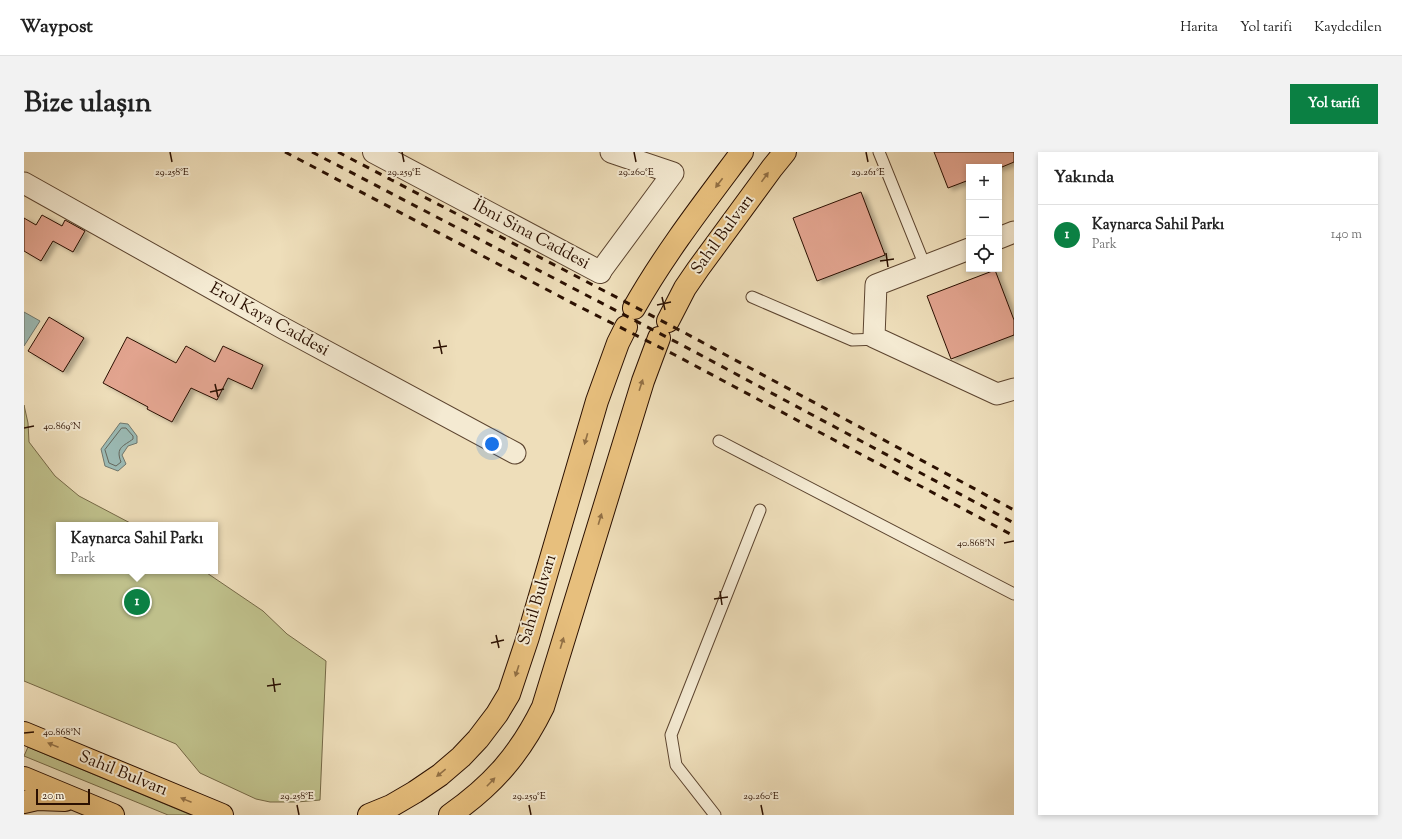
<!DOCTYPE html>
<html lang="tr">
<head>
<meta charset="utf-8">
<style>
	:root { --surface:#fff; --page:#f2f2f2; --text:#222; --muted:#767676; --line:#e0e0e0; --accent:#0b8043 }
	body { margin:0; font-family:"Sorts Mill Goudy",serif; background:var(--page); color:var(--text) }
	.controls { position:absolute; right:12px; top:12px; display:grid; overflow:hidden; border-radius:0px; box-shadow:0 2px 6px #0003 }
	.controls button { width:36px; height:36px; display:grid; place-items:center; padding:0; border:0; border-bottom:1px solid var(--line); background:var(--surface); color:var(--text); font:20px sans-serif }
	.scale { position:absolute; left:12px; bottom:10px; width:54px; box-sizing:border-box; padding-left:4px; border:2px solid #2b1001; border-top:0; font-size:11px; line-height:14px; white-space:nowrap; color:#2b1001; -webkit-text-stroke:3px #f4ead2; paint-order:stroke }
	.you { position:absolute; left:468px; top:292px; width:14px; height:14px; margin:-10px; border:3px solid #fff; border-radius:50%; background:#1a73e8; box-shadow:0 0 0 6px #1a73e833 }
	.badge { display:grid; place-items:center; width:26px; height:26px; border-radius:50%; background:var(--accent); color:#fff; font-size:13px; font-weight:700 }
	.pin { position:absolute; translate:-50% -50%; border:2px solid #fff; box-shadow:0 1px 4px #0006 }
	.popup { position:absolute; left:32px; top:370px; width:162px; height:52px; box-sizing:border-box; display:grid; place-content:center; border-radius:0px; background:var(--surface); filter:drop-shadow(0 1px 3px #0005); font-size:13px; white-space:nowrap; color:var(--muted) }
	.popup b { font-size:15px; color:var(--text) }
	.popup::after { content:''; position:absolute; left:50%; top:100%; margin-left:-8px; border:8px solid transparent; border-top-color:var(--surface) }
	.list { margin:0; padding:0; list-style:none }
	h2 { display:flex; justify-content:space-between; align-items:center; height:52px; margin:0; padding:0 16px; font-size:17px }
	h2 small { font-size:13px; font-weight:400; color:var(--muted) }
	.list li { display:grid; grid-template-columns:26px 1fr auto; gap:12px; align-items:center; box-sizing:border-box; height:60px; padding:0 16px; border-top:1px solid var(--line) }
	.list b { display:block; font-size:15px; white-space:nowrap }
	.list p { margin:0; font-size:13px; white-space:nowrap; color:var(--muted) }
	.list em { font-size:13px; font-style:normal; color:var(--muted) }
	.icon { flex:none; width:22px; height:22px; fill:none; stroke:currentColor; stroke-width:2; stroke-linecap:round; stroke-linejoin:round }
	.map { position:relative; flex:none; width:990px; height:663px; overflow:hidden; border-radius:0px }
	header { display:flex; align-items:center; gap:24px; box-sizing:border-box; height:56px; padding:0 20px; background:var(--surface); border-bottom:1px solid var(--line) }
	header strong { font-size:19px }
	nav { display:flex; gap:22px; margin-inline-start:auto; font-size:14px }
	.intro { display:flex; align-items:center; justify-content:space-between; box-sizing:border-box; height:96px; padding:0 24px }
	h1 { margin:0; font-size:28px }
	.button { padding:10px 18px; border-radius:0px; background:var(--accent); color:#fff; font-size:14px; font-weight:700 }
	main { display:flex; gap:24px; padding:0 24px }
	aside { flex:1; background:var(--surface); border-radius:0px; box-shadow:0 2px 6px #0003 }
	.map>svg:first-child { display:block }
	.green { fill:#bfc08b; stroke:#756846 }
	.water { fill:#9bbbb6; stroke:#6e776e }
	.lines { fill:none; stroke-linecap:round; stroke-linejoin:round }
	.shore { stroke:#63665c; stroke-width:1 }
	.building { fill:#e2a48f; stroke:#2b1001; filter:url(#shadow) }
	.service-casing { stroke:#5c442f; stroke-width:13 }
	.minor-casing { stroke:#5c442f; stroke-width:23 }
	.tertiary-casing { stroke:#5c442f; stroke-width:24 }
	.trunk-casing { stroke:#2b1001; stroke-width:24 }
	.service { stroke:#f4ead2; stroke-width:11 }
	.minor { stroke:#f4ead2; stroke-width:21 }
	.tertiary { stroke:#f4ead2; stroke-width:22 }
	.trunk { stroke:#e7bf7d; stroke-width:22 }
	.rail { stroke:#2b1001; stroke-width:3; stroke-dasharray:7 7; stroke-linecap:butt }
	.oneway { fill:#927045 }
	.ticks { fill:none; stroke:#2b1001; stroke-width:1.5 }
	.labels { text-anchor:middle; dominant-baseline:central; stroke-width:4; stroke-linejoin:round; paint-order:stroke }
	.street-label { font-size:17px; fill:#2b1001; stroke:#f4ead2 }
	.ticks-label { font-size:10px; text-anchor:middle; fill:#2b1001; stroke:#f4ead2; stroke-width:4; stroke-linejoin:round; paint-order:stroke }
</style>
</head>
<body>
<header>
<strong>Waypost</strong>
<nav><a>Harita</a><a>Yol tarifi</a><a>Kaydedilen</a></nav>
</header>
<div class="intro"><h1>Bize ulaşın</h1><a class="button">Yol tarifi</a></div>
<main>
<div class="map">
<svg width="990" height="663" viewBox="0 0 990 663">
	<defs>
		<filter id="shadow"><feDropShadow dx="4.5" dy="2.5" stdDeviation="2" flood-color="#0004"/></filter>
	</defs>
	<rect width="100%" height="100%" fill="#eedeba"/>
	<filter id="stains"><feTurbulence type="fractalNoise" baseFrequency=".005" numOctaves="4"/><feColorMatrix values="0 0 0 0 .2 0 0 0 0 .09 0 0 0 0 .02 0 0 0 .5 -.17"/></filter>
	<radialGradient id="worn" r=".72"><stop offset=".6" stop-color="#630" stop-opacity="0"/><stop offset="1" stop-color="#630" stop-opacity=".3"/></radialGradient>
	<!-- green -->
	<g class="green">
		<polygon points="0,253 4,271 5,290 31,324 55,344 110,373 35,373 35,419 180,419 239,459 263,482 302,509 296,648 273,650 246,650 232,647 176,621 152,592 0,529"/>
		<polygon points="4,595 167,663 144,663 0,604"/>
	</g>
	<!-- water -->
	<g class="water">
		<polygon points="0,160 16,169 0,194"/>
		<polygon points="96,271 104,272 113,284 113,291 104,294 98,303 102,312 94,319 81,314 77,297"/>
	</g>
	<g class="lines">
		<!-- shore -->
		<path class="shore" d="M98 276H102L109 284V287C100 294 91 295 97 310L92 314 85 311 81 298Z"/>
	</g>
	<!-- building -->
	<g class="building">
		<polygon points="910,0 990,0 990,10 978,15 945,15 945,28 924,36"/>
		<polygon points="837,40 861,103 793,129 769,66"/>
		<polygon points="18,63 38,74 41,68 61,79 49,100 29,89 17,109 0,99 0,66 12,73"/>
		<polygon points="971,118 990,168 990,183 927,207 903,144"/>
		<polygon points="25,165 60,186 39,220 4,199"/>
		<polygon points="103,185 152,211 162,194 191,210 199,194 239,213 228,237 204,226 193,248 167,236 148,270 123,257 124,255 79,231"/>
	</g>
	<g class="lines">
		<defs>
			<g id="service">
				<polyline points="855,0 901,114"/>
				<polyline points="728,145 828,188 855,187"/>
				<polyline points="695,289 990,442"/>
				<polyline points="691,663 652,613 647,583 736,358"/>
			</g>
			<g id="minor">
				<polyline points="0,31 257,175 491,301"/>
				<polyline points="975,86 990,80"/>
				<polyline points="945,97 852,133 850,185 973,242 990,237"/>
				<polyline points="576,120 649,21 587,0"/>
			</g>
			<polyline id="tertiary" points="350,0 576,120"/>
			<g id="trunk">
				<path d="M610 156C641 101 680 51 718 0"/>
				<polyline points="644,169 661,136 674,117 748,16 761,0"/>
				<polyline points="0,581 198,663"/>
				<polyline points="0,626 89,663"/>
				<polyline points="0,650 13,647 41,648"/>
				<polyline points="345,663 367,654 391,640 416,623 437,605 454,587 473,562 485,542 504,485 573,249 594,191 602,175"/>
				<path d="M426 663C469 633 496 602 519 555L619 229 635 186"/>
			</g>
		</defs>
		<!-- service casing -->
		<use href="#service" class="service-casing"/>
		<!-- minor casing -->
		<use href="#minor" class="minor-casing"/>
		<!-- tertiary casing -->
		<use href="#tertiary" class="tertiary-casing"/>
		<!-- trunk casing -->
		<use href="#trunk" class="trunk-casing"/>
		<!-- service -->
		<use href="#service" class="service"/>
		<!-- minor -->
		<use href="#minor" class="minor"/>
		<!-- tertiary -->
		<use href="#tertiary" class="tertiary"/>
		<!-- trunk -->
		<use href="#trunk" class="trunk"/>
		<!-- rail -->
		<g class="rail">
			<polyline points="261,0 554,154 651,203 990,384"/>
			<polyline points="288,0 656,192 990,371"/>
			<polyline points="314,0 661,181 990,358"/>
		</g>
	</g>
	<!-- one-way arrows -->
	<defs><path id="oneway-solid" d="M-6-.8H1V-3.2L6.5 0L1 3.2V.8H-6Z"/></defs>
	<g class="oneway">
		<use href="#oneway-solid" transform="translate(741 25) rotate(-54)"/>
		<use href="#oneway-solid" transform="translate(695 31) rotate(127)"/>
		<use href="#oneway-solid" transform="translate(617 233) rotate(-72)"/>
		<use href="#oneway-solid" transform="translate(562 287) rotate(106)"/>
		<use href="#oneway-solid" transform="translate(576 367) rotate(-73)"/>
		<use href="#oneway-solid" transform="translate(538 491) rotate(-73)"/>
		<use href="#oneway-solid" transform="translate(493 519) rotate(108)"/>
		<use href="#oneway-solid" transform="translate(29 593) rotate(-158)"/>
		<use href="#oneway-solid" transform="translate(417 621) rotate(141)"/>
		<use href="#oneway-solid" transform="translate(467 630) rotate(-46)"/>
		<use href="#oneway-solid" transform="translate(162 648) rotate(-158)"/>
	</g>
	<!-- ticks -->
	<path class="ticks" d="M146 0 148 10M378 0 380 10M610 0 612 10M842 0 844 10M862 101 864 115M856 109 870 107M638 145 641 158M633 153 647 150M415 188 418 202M409 196 423 194M191 232 194 245M186 240 200 237M0 276 10 274M980 391 990 389M696 439 698 453M690 447 704 445M472 483 475 496M467 491 480 488M249 526 251 540M243 534 257 532M0 581 10 580M273 653 275 663M505 653 507 663M737 653 739 663"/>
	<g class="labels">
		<!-- street labels -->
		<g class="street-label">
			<text transform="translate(507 83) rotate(28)">İbni Sina Caddesi</text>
			<text transform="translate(699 83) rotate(-54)">Sahil Bulvarı</text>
			<text transform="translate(245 168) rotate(29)">Erol Kaya Caddesi</text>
			<text transform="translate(514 448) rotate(-73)">Sahil Bulvarı</text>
			<text transform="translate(99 622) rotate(22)">Sahil Bulvarı</text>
		</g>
	</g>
	<g class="ticks-label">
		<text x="148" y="23">29.258°E</text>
		<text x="380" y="23">29.259°E</text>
		<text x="612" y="23">29.260°E</text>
		<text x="844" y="23">29.261°E</text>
		<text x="38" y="277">40.869°N</text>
		<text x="952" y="394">40.868°N</text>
		<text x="38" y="583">40.868°N</text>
		<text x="273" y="647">29.258°E</text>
		<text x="505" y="647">29.259°E</text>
		<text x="737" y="647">29.260°E</text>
	</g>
	<rect width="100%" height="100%" filter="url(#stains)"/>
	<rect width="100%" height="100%" fill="url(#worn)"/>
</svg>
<div class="controls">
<button>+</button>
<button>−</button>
<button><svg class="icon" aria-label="locate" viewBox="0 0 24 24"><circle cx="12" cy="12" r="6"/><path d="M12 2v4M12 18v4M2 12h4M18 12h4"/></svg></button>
</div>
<div class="scale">20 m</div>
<div class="you"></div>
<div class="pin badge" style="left:113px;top:450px">1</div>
<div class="popup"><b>Kaynarca Sahil Parkı</b>Park</div>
</div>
<aside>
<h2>Yakında<small></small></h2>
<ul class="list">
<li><span class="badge">1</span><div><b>Kaynarca Sahil Parkı</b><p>Park</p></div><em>140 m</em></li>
</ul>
</aside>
</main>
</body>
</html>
